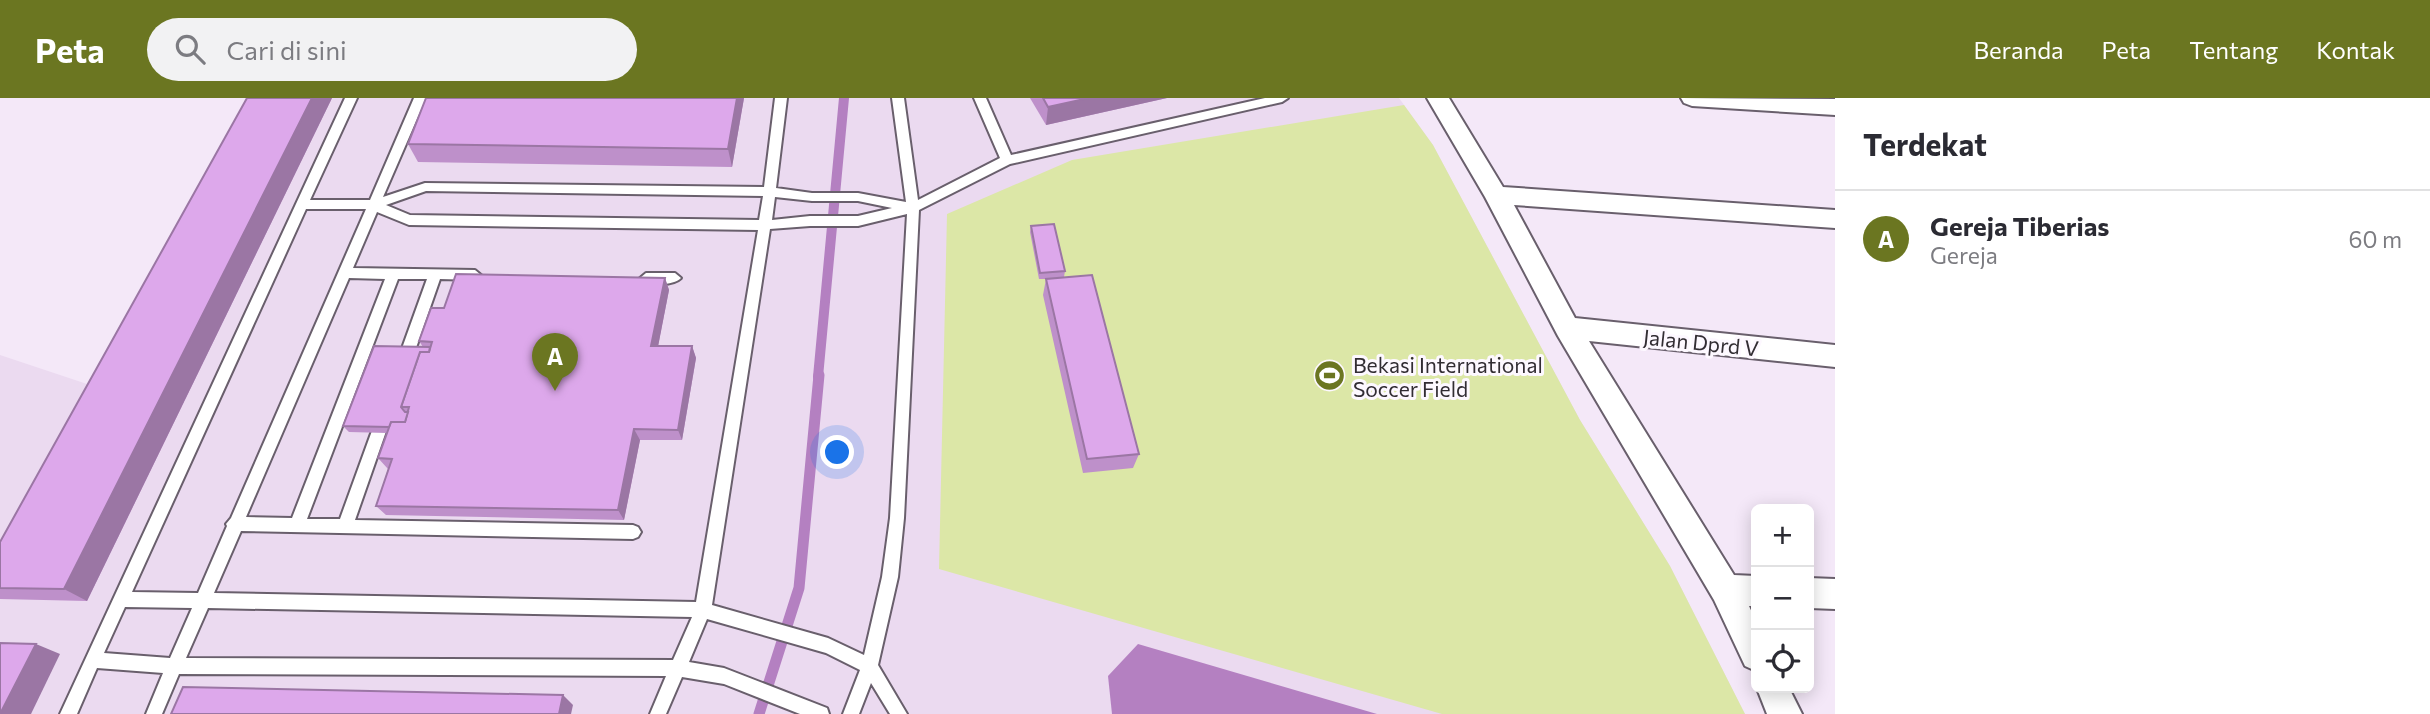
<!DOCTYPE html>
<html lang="id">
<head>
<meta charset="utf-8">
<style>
	:root { --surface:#fff; --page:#f2f2f3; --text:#2b2b33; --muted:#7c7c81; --line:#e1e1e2; --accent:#6b7621 }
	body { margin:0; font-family:Commissioner,sans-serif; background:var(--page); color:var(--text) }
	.controls { position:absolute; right:21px; bottom:21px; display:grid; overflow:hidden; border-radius:10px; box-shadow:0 4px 18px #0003 }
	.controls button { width:63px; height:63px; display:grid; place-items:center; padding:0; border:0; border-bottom:2px solid var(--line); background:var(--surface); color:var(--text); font:35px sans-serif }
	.you { position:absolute; left:838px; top:355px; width:24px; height:24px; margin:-18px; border:5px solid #fff; border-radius:50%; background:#1a73e8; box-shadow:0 0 0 10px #1a73e833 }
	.badge { display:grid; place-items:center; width:46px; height:46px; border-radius:50%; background:var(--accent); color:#fff; font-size:23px; font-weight:700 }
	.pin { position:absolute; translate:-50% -58px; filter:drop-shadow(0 2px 4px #0008) }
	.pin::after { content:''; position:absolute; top:37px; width:24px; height:21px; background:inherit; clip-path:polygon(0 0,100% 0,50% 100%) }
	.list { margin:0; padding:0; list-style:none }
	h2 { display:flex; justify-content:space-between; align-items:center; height:91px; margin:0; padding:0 28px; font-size:30px }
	h2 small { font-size:23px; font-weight:400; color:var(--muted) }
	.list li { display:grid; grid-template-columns:46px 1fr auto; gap:21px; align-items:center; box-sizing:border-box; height:98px; padding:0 28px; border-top:2px solid var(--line) }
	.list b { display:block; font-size:26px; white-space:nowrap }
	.list p { margin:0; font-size:23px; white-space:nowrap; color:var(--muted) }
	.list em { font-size:23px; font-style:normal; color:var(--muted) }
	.icon { flex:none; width:38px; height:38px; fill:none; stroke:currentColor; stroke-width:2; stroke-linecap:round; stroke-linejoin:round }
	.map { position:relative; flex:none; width:1835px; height:616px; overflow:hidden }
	header { display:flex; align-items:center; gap:42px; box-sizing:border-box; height:98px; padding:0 35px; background:var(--accent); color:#fff }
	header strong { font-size:33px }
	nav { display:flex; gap:38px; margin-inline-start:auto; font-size:24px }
	.search { width:490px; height:63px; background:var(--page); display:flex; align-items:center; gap:18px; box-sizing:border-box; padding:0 24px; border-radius:38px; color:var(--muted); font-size:26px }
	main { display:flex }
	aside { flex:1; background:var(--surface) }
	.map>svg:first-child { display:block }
	.built { fill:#ebdaf0 }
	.green { fill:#dce7a7 }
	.water { fill:#b480c1 }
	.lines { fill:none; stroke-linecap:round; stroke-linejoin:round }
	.stream-far1 { stroke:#b480c1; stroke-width:10 }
	.stream { stroke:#b480c1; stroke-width:11 }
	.service-casing { stroke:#695f6c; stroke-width:4 }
	.minor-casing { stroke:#695f6c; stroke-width:4 }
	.service { fill:#fff; fill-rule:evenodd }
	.minor { fill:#fff; fill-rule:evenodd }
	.wall { fill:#be90ca }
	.shaded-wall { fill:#9b76a4 }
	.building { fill:#dda8eb; stroke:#9b76a4; stroke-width:2 }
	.labels { text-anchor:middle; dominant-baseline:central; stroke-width:6; stroke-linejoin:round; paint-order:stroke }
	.street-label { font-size:21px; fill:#322d33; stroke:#fdf8ff }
	.poi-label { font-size:21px; fill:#322d33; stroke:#fdf8ff; text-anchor:start }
</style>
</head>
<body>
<header>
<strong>Peta</strong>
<div class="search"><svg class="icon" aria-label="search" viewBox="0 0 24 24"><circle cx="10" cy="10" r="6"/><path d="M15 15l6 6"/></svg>Cari di sini</div>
<nav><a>Beranda</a><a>Peta</a><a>Tentang</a><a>Kontak</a></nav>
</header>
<main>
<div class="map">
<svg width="1835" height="616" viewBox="0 0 1835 616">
	<rect width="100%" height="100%" fill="#f4e8f8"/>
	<!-- built -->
	<polygon class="built" points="257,0 1399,0 1433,47 1580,322 1670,468 1745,616 0,616 0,257 96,289"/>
	<!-- green -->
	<polygon class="green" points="1404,7 1433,47 1580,322 1670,468 1745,616 1442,616 939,471 947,116 1072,62"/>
	<!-- water -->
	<polygon class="water" points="1138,546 1377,616 1112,616 1108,578"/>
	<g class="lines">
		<!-- stream-far1 -->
		<polyline class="stream-far1" points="818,279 844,0"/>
		<!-- stream -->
		<polyline class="stream" points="759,616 799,490 819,277"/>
		<defs>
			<g id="service">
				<path d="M345 0H357L310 102H370L414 0H426L383 99 425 85 764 89 775 0H787L776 90 812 95H858L906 104 892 0H904L918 102 1000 60 974 0H986L1011 57 1265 0H1288L1282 4 1010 66 919 112 904 420 898 479 878 567 907 616H890L871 585 859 616H843L860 572 826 555 707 521 689 564 724 570 827 610 829 616H800L724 586 682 579 666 616H650L666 578 179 576 162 616H146L163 575 97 570 77 616H60ZM426 93 763 98 759 122 410 117 386 107ZM775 99 812 103H858L892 110 858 118H810L772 122ZM306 111H366L231 420 226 426 227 428 198 495 132 494ZM377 114 409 127 758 132 696 504 214 495 241 433 633 441 638 439 641 434 638 429 633 427 355 422 391 319 389 315 384 313 379 315 377 319 340 421H307L398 181H427L396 267 398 271H408L410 267 440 181 475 182 481 177 475 172 353 170ZM907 116 890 420 882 479 864 557 828 540 712 507 770 131 810 128H858ZM349 180 385 181 292 420 246 419ZM125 509 192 510 170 560 104 555ZM208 510 692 519 673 562 186 560Z"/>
				<path d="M646 175H675L681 180C673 188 648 188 640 180Z"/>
			</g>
			<g id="minor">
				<polygon points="1427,0 1449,0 1503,89 1835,112 1835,130 1514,107 1575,220 1835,247 1835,269 1589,243 1734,477 1756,478 1756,508 1749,508 1756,523 1756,573 1745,568 1714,502 1558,238 1485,99"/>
				<polygon points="1681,0 1835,1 1835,17 1692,8 1684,5"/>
				<polygon points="1809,480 1835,481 1835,511 1809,510"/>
				<polygon points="1756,588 1789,590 1802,616 1767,616"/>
			</g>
		</defs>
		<!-- service casing -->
		<use href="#service" class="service-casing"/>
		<!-- minor casing -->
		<use href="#minor" class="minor-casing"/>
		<!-- service -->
		<use href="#service" class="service"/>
		<!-- minor -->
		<use href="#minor" class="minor"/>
	</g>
	<!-- wall -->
	<g class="wall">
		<polygon points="247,0 332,0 87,503 0,501 0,444"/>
		<polygon points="744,0 732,69 418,64 408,46"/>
		<polygon points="1030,0 1167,0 1046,27"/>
		<polygon points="1031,128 1065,173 1064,179 1139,356 1133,370 1083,375 1043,197 1046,181 1039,181 1030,134"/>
		<polygon points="665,180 669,192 658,248 692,248 696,260 682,342 640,342 624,422 386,417 376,408 388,371 378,360 387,335 349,334 343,328 423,249 419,243 444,210"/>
	</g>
	<!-- shaded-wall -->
	<g class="shaded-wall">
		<polygon points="312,0 332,0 87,503 64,491"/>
		<polygon points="737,0 744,0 732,69 728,51"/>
		<polygon points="1089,0 1167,0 1046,27 1048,9"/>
		<polygon points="665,180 669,192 656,259 651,248"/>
		<polygon points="692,248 696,260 682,342 678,332"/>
		<polygon points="634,331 640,342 624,422 618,412"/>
		<polygon points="36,546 60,556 31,616 0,616"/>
		<polygon points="563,597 573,607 571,616 559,616"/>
	</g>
	<!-- building -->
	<g class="building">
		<polygon points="247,0 312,0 64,491 0,490 0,444"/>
		<polygon points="426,0 737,0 728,51 408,46"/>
		<polygon points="1043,0 1089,0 1048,9"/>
		<polygon points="1054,126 1065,173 1040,175 1031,128"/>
		<polygon points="456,176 665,180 651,248 692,248 678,332 634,331 618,412 376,408 392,361 378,360 391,324 405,324 409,309 401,309 420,254 429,254 432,244 419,243 431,210 444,210"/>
		<polygon points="1092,177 1139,356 1087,361 1046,181"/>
		<polygon points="374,248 430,249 429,254 420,254 401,309 405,314 408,314 405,324 391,324 389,329 343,328"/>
		<polygon points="0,545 36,546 0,616"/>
		<polygon points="183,589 563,597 559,616 171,616"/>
	</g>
	<!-- icons -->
	<defs>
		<symbol id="stadium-disc" viewBox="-11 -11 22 22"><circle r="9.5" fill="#6b7621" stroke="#fdf8ff"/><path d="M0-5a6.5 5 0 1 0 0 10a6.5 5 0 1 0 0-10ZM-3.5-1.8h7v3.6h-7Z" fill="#fff"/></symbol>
	</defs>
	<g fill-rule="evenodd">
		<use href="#stadium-disc" x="1312" y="260" width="35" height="35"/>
	</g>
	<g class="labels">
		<!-- street labels -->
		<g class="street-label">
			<text transform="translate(1701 244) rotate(6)">Jalan Dprd V</text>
		</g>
		<!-- poi labels -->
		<g class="poi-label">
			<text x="1353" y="266">Bekasi International<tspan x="1353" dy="24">Soccer Field</tspan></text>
		</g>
	</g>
</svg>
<div class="controls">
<button>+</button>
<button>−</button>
<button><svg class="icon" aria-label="locate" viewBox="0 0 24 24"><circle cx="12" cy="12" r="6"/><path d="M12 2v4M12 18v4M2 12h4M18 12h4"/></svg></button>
</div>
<div class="you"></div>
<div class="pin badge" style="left:555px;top:293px">A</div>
</div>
<aside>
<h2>Terdekat<small></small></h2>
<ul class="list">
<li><span class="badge">A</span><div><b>Gereja Tiberias</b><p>Gereja</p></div><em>60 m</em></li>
</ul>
</aside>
</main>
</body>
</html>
